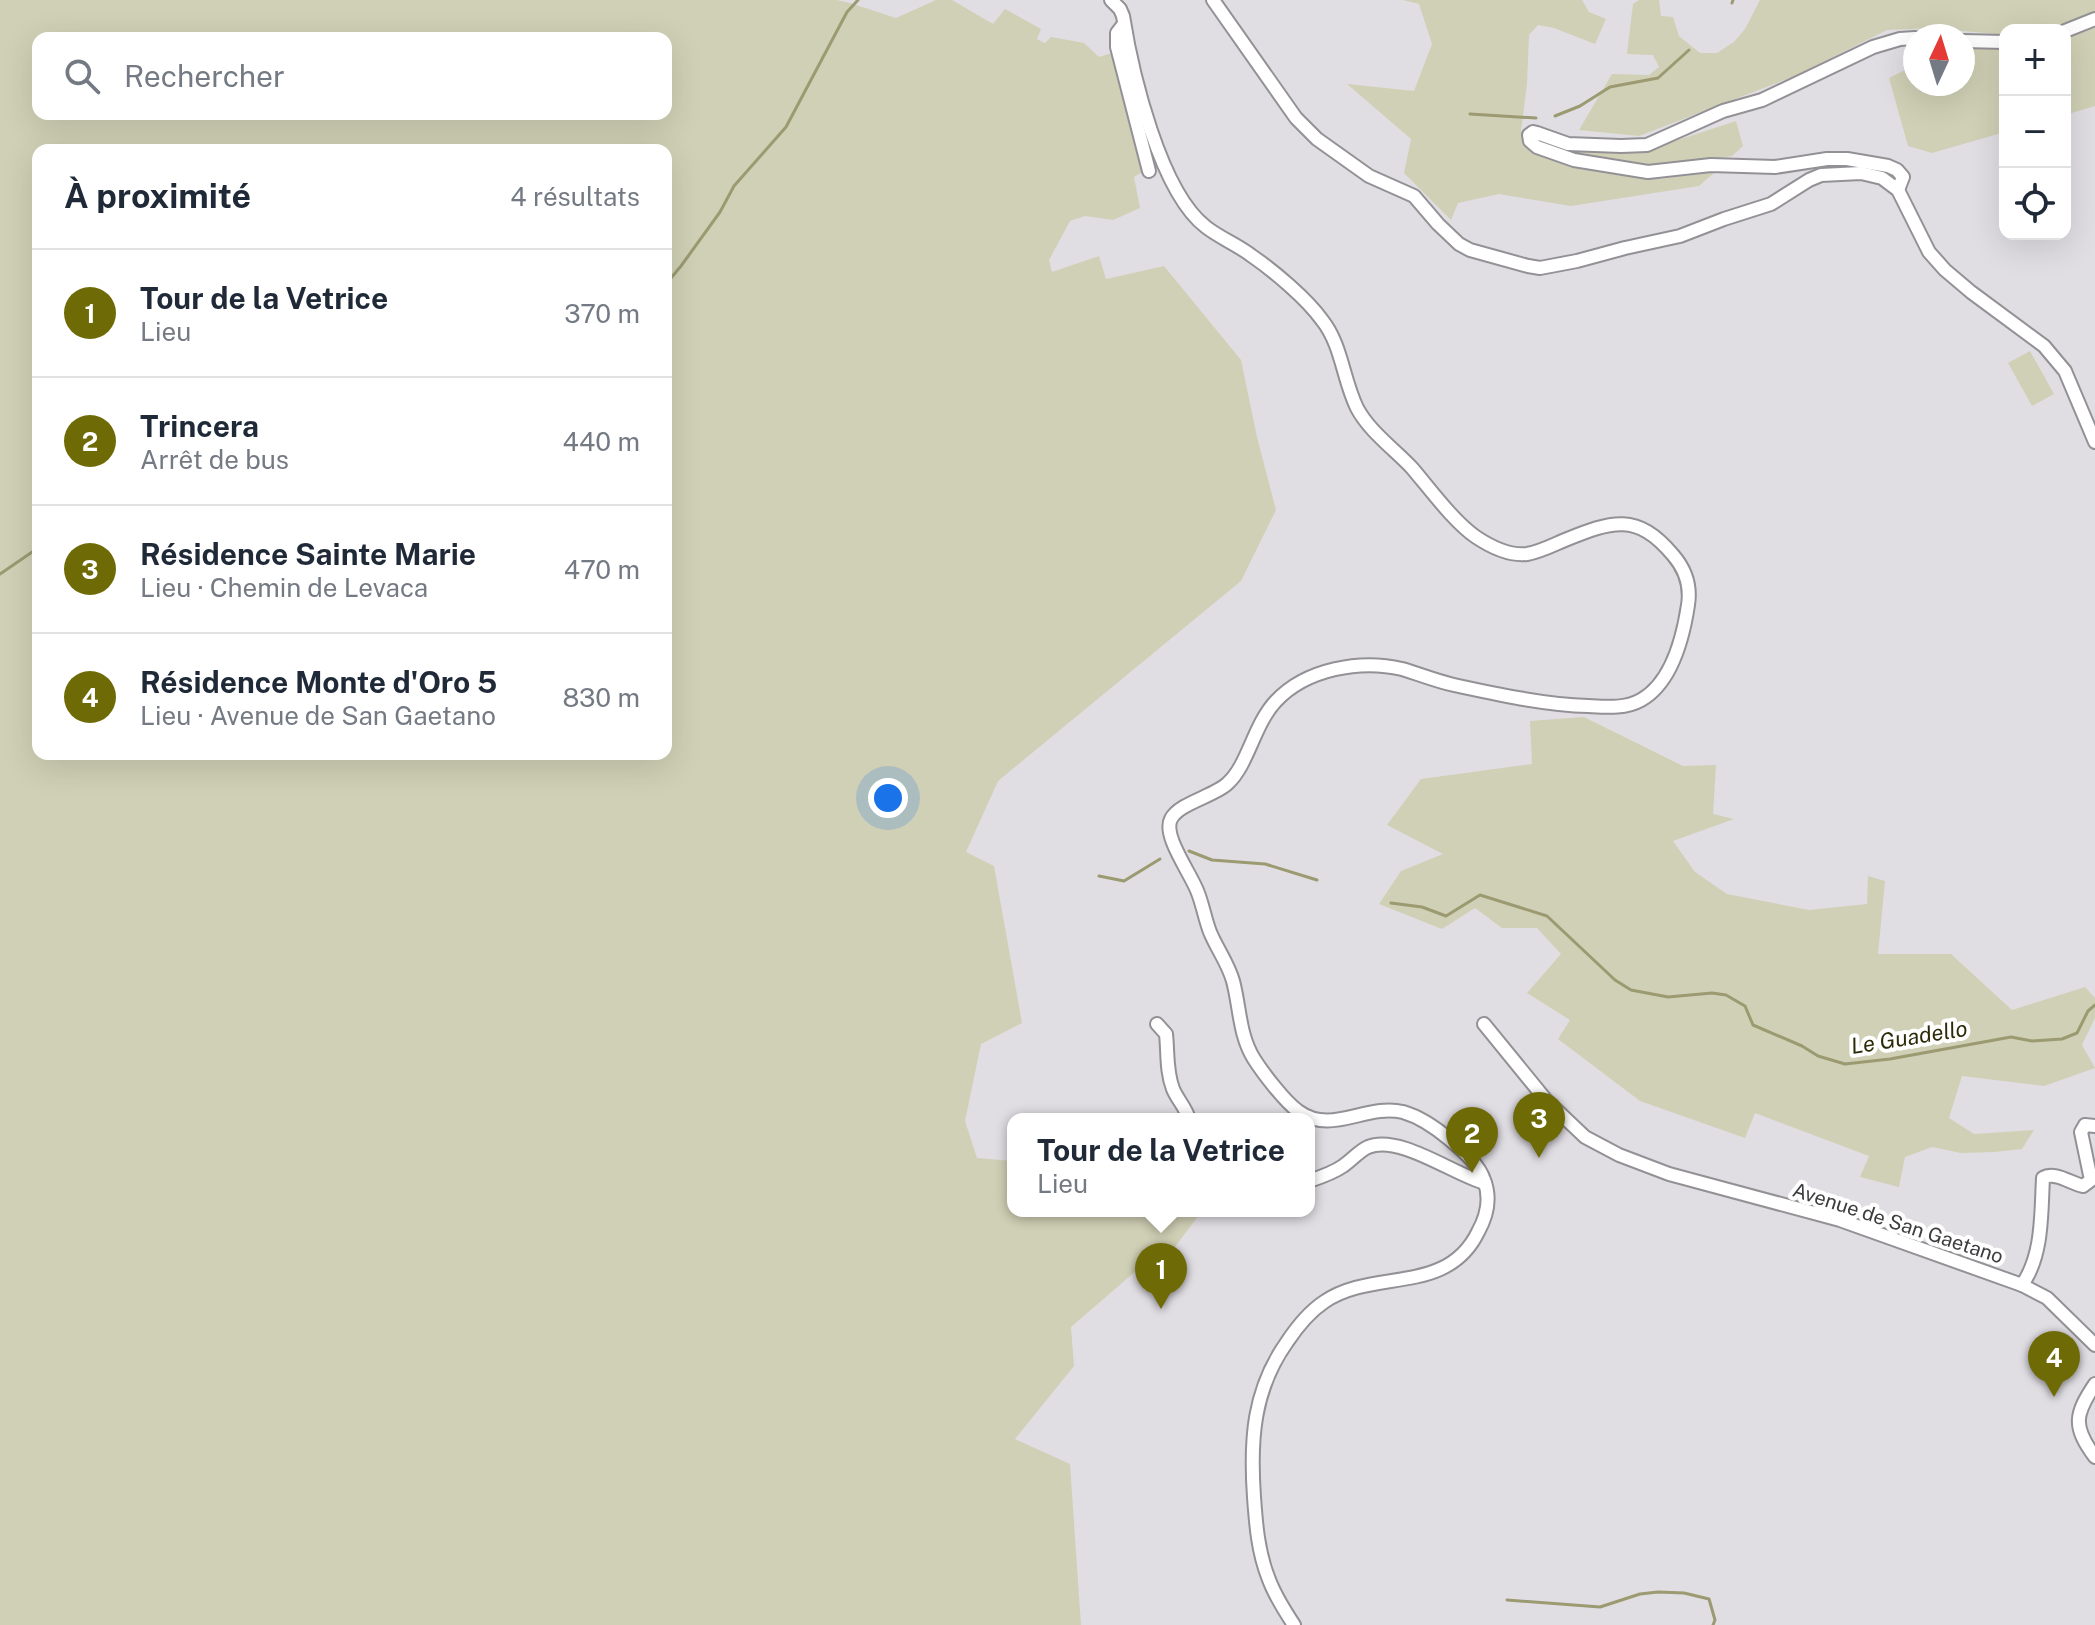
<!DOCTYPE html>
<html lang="fr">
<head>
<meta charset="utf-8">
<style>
	:root { --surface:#fff; --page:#f2f2f3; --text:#1f2937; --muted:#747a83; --line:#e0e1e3; --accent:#6e6a06 }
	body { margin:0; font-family:"Public Sans",sans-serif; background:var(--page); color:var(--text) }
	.controls { position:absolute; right:24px; top:24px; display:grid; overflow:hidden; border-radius:16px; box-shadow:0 8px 32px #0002 }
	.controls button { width:72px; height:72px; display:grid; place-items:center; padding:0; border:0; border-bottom:2px solid var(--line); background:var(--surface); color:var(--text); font:40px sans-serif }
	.compass { position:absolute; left:1903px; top:24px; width:72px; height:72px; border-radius:50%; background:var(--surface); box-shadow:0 8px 32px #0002; rotate:4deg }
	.you { position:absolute; left:888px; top:798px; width:28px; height:28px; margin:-20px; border:6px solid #fff; border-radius:50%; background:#1a73e8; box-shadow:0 0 0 12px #1a73e833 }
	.badge { display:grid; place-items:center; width:52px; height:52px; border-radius:50%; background:var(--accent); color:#fff; font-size:26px; font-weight:700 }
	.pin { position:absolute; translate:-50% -66px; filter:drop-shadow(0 2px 4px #0008) }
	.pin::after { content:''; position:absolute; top:42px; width:28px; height:24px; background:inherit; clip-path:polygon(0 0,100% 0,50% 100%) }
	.popup { position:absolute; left:1007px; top:1113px; width:308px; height:104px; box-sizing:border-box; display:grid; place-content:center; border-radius:16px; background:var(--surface); filter:drop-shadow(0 2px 6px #0005); font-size:26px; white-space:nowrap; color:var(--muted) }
	.popup b { font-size:30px; color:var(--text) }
	.popup::after { content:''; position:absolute; left:50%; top:100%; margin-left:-16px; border:16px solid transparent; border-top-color:var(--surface) }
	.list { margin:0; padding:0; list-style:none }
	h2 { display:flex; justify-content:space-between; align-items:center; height:104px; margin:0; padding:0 32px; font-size:34px }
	h2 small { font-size:26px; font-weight:400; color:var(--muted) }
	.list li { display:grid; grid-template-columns:52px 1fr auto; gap:24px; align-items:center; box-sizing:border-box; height:128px; padding:0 32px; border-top:2px solid var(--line) }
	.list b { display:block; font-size:30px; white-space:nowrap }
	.list p { margin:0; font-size:26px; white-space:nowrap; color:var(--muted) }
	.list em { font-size:26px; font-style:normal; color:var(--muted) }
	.icon { flex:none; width:44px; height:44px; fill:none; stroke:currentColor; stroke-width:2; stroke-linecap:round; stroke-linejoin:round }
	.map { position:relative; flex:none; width:2095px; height:1625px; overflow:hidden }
	.search { position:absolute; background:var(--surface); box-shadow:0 8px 32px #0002; left:32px; top:32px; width:640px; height:88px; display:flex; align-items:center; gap:20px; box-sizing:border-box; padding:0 28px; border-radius:16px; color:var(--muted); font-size:30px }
	.panel { position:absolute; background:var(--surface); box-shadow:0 8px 32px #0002; left:32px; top:144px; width:640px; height:616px; border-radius:16px }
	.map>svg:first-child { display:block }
	.green { fill:#d0d0b6; fill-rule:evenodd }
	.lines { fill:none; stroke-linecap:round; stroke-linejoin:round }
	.stream { stroke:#9b9a71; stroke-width:3 }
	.minor-casing { stroke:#939196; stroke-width:16 }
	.minor { stroke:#fff; stroke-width:12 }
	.labels { text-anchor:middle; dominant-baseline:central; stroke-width:8; stroke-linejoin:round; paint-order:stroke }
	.street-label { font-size:20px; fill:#3d3c3e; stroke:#fff }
	.water-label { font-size:22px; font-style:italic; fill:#2c2b08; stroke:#fff }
</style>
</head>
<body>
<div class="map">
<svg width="2095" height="1625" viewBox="0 0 2095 1625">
	<rect width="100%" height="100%" fill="#e0dee3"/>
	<!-- green -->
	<g class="green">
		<path d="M0 0H837L850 3 896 18 936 0H952L993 24 1005 9 1041 29 1037 39 1045 43 1051 37 1084 43 1099 57 1112 53 1144 171 1134 177 1140 208 1113 220 1085 216 1070 221 1049 260 1052 272 1099 256 1106 279 1164 266 1241 360 1257 437 1276 510 1241 581 998 781 966 852 994 866 1022 1023 981 1044 965 1121 977 1158 1013 1161V1211H1202L1174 1248 1137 1270 1071 1327 1074 1366 1015 1439 1070 1464 1081 1625H0ZM38 38H666V114H38ZM38 150H666V754H38Z"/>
		<polygon points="1403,0 1582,0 1589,12 1606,19 1595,44 1554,28 1538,25 1529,35 1527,84 1521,131 1526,141 1547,157 1586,169 1660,179 1715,172 1699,186 1571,206 1499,194 1458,203 1451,220 1404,173 1411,139 1347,84 1414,91 1432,44 1419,4"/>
		<polygon points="1639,0 1659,0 1661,16 1673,17 1679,36 1700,53 1717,53 1734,42 1745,29 1760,0 2095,0 2095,13 2044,30 2005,30 2005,35 1934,28 1887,30 1795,76 1639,136 1579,130 1612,74 1649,75 1659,67 1653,55 1627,54 1633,4"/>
		<polygon points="2095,24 2095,106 2065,115 2065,36"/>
		<polygon points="2005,47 2005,132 1932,153 1908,146 1889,78 1915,65 1915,84 1963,84 1963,49"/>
		<polygon points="1736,121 1743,146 1732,156 1660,167 1567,154 1568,149 1635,151 1672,142"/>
		<polygon points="2030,351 2054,394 2032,406 2008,363"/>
		<polygon points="1584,717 1683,766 1716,765 1713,814 1734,819 1673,841 1695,872 1727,894 1809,910 1867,904 1868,876 1885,881 1878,954 1951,954 2012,1010 2085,987 2095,998 2095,1018 2082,1045 2095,1068 2044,1086 1962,1076 1949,1118 1974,1134 2034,1130 2022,1149 1994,1152 1961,1153 1932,1147 1905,1157 1899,1187 1860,1177 1869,1156 1755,1113 1745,1138 1640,1101 1558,1039 1570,1020 1527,993 1561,954 1537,928 1502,928 1475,908 1442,929 1379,904 1401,871 1443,854 1387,825 1421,779 1532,764 1530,721"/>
	</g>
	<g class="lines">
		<!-- stream -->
		<g class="stream">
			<polyline points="1732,3 1733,0"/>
			<polyline points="1470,114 1536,118"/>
			<polyline points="1555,116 1580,106 1610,87 1658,78 1689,50"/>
			<polyline points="666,284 681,266 720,212 734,186 786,127 847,12 858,0"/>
			<polyline points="0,574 38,548"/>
			<polyline points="1189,851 1212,860 1265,864 1317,880"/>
			<polyline points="1099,876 1124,881 1160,859"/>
			<polyline points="1391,903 1422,907 1446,916 1480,895 1547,916 1615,980 1631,990 1668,997 1712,993 1726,995 1745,1006 1753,1025 1802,1046 1818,1056 1845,1064 1890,1059 2011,1037 2032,1041 2062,1039 2077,1033 2088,1011 2095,1005"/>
			<polyline points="1507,1600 1600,1607 1640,1594 1658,1592 1684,1593 1709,1599 1715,1620 1713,1625"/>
		</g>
		<defs>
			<g id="minor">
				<path d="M1111 0 1120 9 1123 16C1132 73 1160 192 1206 227 1220 238 1238 245 1252 256 1274 271 1307 299 1322 320 1342 345 1343 380 1357 408 1369 431 1394 449 1412 468 1430 489 1454 522 1476 537 1491 547 1509 556 1527 554 1540 552 1553 545 1565 540 1612 521 1637 512 1673 555 1686 570 1691 586 1688 605 1683 638 1671 683 1641 700 1625 709 1606 707 1588 706 1546 705 1495 694 1454 685 1436 681 1419 674 1402 669 1360 659 1306 669 1276 701 1254 724 1248 765 1228 783 1215 796 1179 803 1171 819 1162 836 1192 875 1198 893 1203 906 1205 919 1210 932 1217 949 1228 963 1233 981 1240 1007 1239 1035 1254 1059 1263 1073 1285 1102 1298 1111 1332 1136 1366 1103 1403 1112 1420 1117 1436 1128 1449 1139 1462 1150 1479 1164 1484 1180 1491 1198 1487 1216 1478 1232 1447 1296 1373 1268 1324 1302 1309 1312 1297 1327 1287 1342 1253 1390 1250 1440 1254 1497 1256 1525 1258 1551 1268 1577 1274 1594 1284 1610 1294 1625"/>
				<polyline points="1213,0 1296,118 1317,139 1369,176 1414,196 1438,224 1459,244 1470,250 1528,266 1540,268 1577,261 1625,248 1680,236 1724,219 1771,204 1809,180 1821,175 1861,173 1882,178 1898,190 1929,252 1945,270 1971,292 2044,346 2065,371 2095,442"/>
				<polyline points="1124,24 1117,33 1117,47 1149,171"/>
				<polyline points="2065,31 2095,19"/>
				<polyline points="1963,41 2005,42"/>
				<polyline points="1898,190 1903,177 1897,170 1888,166 1847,159 1827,159 1775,167 1711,165 1648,172 1574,160 1537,147 1530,141 1529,135 1533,132 1537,133 1568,144 1621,146 1647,145 1723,111 1762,100 1873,47 1900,39 1915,38"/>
				<path d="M1157 1024 1166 1034C1168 1052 1166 1071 1173 1089 1177 1099 1186 1108 1189 1119"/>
				<polyline points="1484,1024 1546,1100 1585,1137 1619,1155 1669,1174 1840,1220 2022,1285 2047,1298 2095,1345"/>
				<path d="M1309 1181C1321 1177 1333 1173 1343 1166 1352 1160 1359 1151 1368 1147 1400 1134 1454 1175 1485 1183"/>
				<path d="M2022 1285C2043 1255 2041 1214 2043 1178 2055 1171 2070 1183 2083 1186L2091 1180 2081 1132 2085 1125 2095 1126"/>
				<path d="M2095 1384C2075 1414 2072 1426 2095 1457"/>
			</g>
		</defs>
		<!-- minor casing -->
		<use href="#minor" class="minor-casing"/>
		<!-- minor -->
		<use href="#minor" class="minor"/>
	</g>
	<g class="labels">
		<!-- street labels -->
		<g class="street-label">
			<text transform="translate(1898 1223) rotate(18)">Avenue de San Gaetano</text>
		</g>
		<!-- water labels -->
		<g class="water-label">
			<text transform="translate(1909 1037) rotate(-9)">Le Guadello</text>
		</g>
	</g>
</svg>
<div class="controls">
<button>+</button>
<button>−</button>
<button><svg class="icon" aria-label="locate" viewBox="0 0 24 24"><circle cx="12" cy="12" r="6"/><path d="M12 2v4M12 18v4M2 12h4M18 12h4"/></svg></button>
</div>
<svg class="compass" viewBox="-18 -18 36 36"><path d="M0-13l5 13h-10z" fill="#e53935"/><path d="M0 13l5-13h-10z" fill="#747a83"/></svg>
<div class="you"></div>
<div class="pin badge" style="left:1161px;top:1309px">1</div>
<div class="popup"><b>Tour de la Vetrice</b>Lieu</div>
<div class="pin badge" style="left:1472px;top:1173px">2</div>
<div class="pin badge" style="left:1539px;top:1158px">3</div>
<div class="pin badge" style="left:2054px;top:1397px">4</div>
<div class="search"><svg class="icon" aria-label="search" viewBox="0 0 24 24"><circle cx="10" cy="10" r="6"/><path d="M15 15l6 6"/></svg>Rechercher</div>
<section class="panel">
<h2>À proximité<small>4 résultats</small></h2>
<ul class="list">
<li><span class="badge">1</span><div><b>Tour de la Vetrice</b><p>Lieu</p></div><em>370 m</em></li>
<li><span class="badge">2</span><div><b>Trincera</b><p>Arrêt de bus</p></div><em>440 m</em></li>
<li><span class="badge">3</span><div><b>Résidence Sainte Marie</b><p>Lieu · Chemin de Levaca</p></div><em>470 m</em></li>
<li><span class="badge">4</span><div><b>Résidence Monte d'Oro 5</b><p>Lieu · Avenue de San Gaetano</p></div><em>830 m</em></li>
</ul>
</section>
</div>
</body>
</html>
